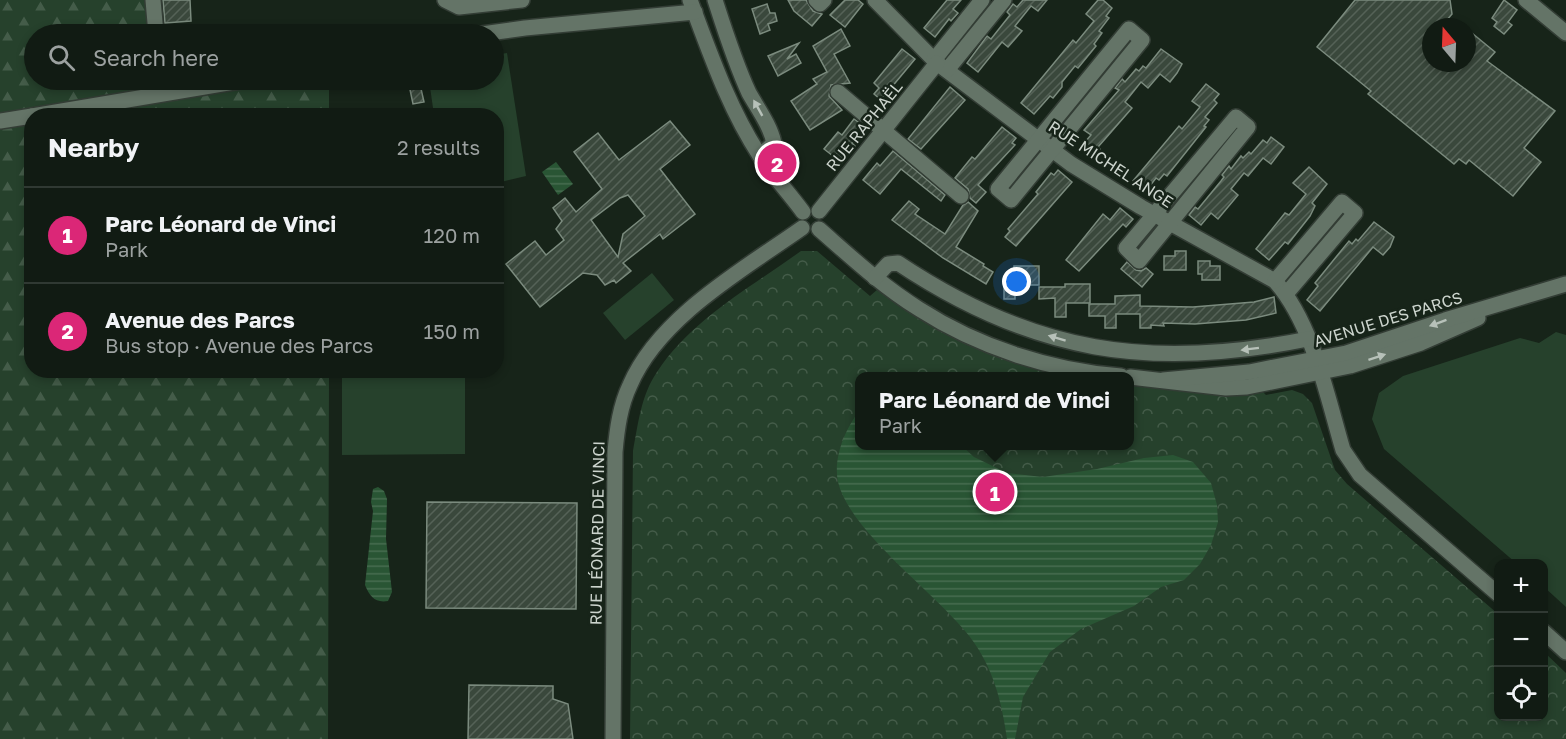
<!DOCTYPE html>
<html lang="en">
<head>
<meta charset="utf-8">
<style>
	:root { --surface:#111b13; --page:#1a241c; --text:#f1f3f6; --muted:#9ca1a0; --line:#303933; --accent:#db2777 }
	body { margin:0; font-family:"Golos Text",sans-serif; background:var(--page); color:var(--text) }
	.controls { position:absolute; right:18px; bottom:18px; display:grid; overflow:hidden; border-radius:12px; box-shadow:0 3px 9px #0003 }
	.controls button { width:54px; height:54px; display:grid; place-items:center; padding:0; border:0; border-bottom:2px solid var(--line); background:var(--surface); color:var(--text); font:30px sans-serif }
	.compass { position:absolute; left:1422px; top:18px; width:54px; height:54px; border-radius:50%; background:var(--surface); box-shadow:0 3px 9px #0003; rotate:341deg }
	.you { position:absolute; left:1017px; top:282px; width:21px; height:21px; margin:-15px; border:4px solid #fff; border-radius:50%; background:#1a73e8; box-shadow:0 0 0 9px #1a73e833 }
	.badge { display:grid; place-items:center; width:39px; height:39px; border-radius:50%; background:var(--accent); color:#fff; font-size:20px; font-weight:700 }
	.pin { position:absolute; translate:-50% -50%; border:3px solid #fff; box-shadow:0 2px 6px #0006 }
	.popup { position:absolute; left:855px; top:372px; width:279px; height:78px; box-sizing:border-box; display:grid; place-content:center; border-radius:12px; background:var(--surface); filter:drop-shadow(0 2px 4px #0005); font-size:20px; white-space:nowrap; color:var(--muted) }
	.popup b { font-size:22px; color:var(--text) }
	.popup::after { content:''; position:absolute; left:50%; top:100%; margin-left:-12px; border:12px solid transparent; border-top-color:var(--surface) }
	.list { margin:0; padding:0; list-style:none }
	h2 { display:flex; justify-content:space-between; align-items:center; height:78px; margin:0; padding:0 24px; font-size:26px }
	h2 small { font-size:20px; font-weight:400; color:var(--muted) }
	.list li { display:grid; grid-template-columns:39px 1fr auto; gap:18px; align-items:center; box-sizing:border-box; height:96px; padding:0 24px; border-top:2px solid var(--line) }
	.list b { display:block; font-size:22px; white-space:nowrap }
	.list p { margin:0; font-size:20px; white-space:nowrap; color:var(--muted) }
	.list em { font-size:20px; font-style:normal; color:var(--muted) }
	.icon { flex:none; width:33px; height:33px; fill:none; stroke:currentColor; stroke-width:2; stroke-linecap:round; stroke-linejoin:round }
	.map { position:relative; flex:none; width:1566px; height:739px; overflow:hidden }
	.search { position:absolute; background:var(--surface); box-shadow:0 3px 9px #0003; left:24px; top:24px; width:480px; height:66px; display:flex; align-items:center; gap:15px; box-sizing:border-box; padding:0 21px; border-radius:33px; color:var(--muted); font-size:22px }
	.panel { position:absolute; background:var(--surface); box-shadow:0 3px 9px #0003; left:24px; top:108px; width:480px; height:270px; border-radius:24px }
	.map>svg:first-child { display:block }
	.forest { fill:url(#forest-firs) }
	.park { fill:url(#park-crowns) }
	.garden { fill:#26412c }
	.water { fill:url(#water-rules) }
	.building { fill:url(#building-hatch); stroke:#7b8b7e; stroke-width:1.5; fill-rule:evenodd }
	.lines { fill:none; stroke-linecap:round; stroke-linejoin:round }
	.minor-casing { stroke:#333d35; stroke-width:18 }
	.minor { stroke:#647467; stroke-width:15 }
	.oneway { fill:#b7c1b9 }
	.labels { text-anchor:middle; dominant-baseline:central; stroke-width:5; stroke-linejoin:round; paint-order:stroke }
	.street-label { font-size:16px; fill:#ccd4cd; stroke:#172419 }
</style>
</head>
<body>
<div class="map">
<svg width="1566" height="739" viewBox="0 0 1566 739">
	<defs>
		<pattern id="forest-firs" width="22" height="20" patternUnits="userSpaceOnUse" patternTransform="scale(1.5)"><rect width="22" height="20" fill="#26412c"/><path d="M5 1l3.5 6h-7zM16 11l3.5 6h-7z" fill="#445c49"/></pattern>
		<pattern id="park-crowns" width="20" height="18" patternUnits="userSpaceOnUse" patternTransform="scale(1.5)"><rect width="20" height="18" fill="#26412c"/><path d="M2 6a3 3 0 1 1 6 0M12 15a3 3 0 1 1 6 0" fill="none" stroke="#445c49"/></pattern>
		<pattern id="water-rules" width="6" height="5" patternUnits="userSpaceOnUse" patternTransform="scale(1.5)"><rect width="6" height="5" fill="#295534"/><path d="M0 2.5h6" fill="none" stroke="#476d50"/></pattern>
		<pattern id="building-hatch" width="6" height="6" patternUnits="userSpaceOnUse" patternTransform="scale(1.5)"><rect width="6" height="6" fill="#3a483c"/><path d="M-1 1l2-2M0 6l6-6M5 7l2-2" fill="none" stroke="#556257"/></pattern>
	</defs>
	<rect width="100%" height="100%" fill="#172419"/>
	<!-- forest -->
	<polygon class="forest" points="0,0 145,0 147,34 34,34 34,80 151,80 153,102 282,80 329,80 329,115 32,116 32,370 329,371 328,739 0,739"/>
	<!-- park -->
	<path class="park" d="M801 251H817L870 296 878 289 1081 376H860V446H1130V384L1260 389 1266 395 1292 390 1303 394 1312 403 1335 470 1347 484 1498 614V716H1544V652L1566 673V739H630L633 451C638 425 641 395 657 372 691 320 751 287 801 251Z"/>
	<!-- garden -->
	<g class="garden">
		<polygon points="507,53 526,176 497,183 496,116 434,115 429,80 494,80 494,55"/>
		<polygon points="652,273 674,300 625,340 603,313"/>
		<polygon points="1556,332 1566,335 1566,607 1544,587 1544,564 1516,563 1384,449 1372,419 1379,393 1403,376 1520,338 1539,343"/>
		<polygon points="342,371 465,371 465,454 342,455"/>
	</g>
	<!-- water -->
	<g class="water">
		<polygon points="556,162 573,184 558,195 542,172"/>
		<path d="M860 410V446H962L974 457 1007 473 1043 477 1097 469 1144 458 1173 455 1193 462 1211 483 1217 505 1218 522 1211 545 1200 564 1184 580 1161 587 1134 606 1081 629 1050 652 1023 697 1015 739H1007C1002 702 993 667 970 637 938 595 850 532 838 482 833 458 845 429 860 410Z"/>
		<path d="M378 487 384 491 387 499 386 539 392 592 388 601C375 603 370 597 365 585L373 511 371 502 373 489Z"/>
	</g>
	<!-- building -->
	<g class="building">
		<polygon points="163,0 190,0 191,21 165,23"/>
		<polygon points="788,0 806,0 813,11 822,14 812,26 794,11"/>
		<polygon points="845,0 858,0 863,4 845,27 830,15"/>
		<polygon points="947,0 961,0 953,9 958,13 951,21 949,19 935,37 924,28"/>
		<polygon points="1023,0 1047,0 1038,11 1031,6 1015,26 1022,31 1008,47 1002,42 978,72 967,63 987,36 991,39 1010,15 1007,12 1013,4 1017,7"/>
		<polygon points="1098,0 1103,0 1112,8 1106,16 1109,18 1099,31 1102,33 1094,44 1096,46 1078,68 1075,66 1062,82 1062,87 1053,98 1050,96 1034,114 1021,103 1073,40 1076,43 1094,21 1086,14"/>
		<polygon points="1355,0 1450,0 1452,14 1441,27 1431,27 1431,63 1467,63 1467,29 1495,52 1487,61 1555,111 1524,148 1541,162 1513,196 1469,160 1466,164 1459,159 1454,164 1368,94 1371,91 1317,47"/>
		<polygon points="1504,0 1517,10 1508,22 1512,25 1504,34 1494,26 1497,22 1492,18"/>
		<polygon points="767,4 770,13 775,13 777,21 768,24 770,30 760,34 752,9"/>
		<polygon points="841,29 850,46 834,54 850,83 831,85 829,96 842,110 810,130 791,101 817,84 813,79 827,72 813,46"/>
		<polygon points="799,43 787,59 796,54 801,63 778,76 768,56"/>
		<polygon points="902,49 915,59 881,100 874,94 879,88 874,83"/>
		<polygon points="1161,49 1182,64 1177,73 1170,82 1160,74 1148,88 1141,82 1125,102 1132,108 1098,147 1100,149 1092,158 1080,148 1091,135 1084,130 1119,90 1115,88 1122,79 1125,82 1136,69 1139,71 1143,66 1146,68"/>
		<polygon points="408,80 419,80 424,102 413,104"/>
		<polygon points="1206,84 1219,94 1214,100 1217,103 1205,117 1209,120 1204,126 1206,127 1167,176 1164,174 1159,180 1156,178 1146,191 1133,181 1179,126 1182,129 1200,107 1192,101"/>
		<polygon points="950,87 965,100 921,149 908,139"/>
		<polygon points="854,119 865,127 852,143 855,146 842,163 824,149 838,132 842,135"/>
		<path d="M670 121 690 145 660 169 695 214 663 239 660 234 623 263 631 271 616 283 614 280 605 285 597 275 583 273 540 307 506 264 535 241 546 255 564 240 556 229 562 221 553 208 565 198 576 212 602 189 574 152 598 133 619 160ZM628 195 645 216 623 234 618 257 591 220 620 198Z"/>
		<polygon points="1002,127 1016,138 1012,143 1015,145 978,185 986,192 976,203 970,198 968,189 955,178 972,157 975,159"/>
		<polygon points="1271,137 1284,147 1271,164 1263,158 1248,176 1244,173 1231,189 1238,195 1218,219 1211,213 1201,225 1189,215 1195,207 1198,209 1221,181 1224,177 1222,175 1229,166 1231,169 1241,156 1243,158 1249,152 1251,154 1263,140 1267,143"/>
		<polygon points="893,151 945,195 941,201 901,169 880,194 863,180 877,163 880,166"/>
		<polygon points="1309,167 1327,184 1312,203 1315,206 1310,216 1288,244 1285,242 1269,260 1256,249 1285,213 1289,215 1306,194 1293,183"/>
		<polygon points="1058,170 1072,182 1016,246 1005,237 1010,231 1008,229 1038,194 1036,192 1051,173 1054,175"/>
		<polygon points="909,201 919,209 915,214 945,234 963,205 968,202 978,211 956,247 984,264 983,266 993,272 986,284 943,258 892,220"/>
		<polygon points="1120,208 1133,219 1126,227 1123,224 1079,271 1066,260 1103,214 1110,220"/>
		<polygon points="1374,222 1394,237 1390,247 1383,255 1373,247 1320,311 1307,300 1318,286 1315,283 1349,241 1352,244 1356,239 1358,241"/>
		<polygon points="1175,251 1186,251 1186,270 1164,270 1164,256 1175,256"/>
		<polygon points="1198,261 1210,261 1210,266 1220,266 1220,280 1202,280 1202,274 1198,274"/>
		<polygon points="1127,262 1136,270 1141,271 1146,268 1153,274 1142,287 1121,269"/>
		<polygon points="1014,266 1039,266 1039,285 1015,285 1015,299 1004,299 1004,277 1014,277"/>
		<polygon points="1065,284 1090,284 1090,303 1066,303 1066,317 1055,317 1055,298 1039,299 1039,287 1065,287"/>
		<polygon points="1140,295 1140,306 1193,307 1254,302 1274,297 1276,313 1246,320 1195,324 1163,323 1164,326 1151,325 1151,328 1140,328 1140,314 1116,314 1116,328 1105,328 1105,316 1089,316 1089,304 1115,304 1115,296"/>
		<polygon points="427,502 577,503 576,609 426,608"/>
		<polygon points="469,685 553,686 553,699 568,704 573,739 468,739"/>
	</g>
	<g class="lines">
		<defs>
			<g id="minor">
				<polyline points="153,0 156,34"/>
				<polyline points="445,0 459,7 522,0"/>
				<path d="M690 0C710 53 729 109 760 156 773 176 789 193 803 212"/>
				<path d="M715 0C725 31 735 63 749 93 758 109 770 125 774 143L760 156"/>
				<polyline points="816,0 820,4 824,0"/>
				<path d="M875 0 937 63 1071 164 1141 207 1275 281C1313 324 1327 396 1343 450L1360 475 1498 594"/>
				<polyline points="1526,0 1566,33"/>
				<polygon points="1129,29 1142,40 1011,200 998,189"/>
				<polyline points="482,34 525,28 695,12"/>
				<polyline points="934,60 982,0"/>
				<polyline points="947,70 1004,0"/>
				<polyline points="838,92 961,196"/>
				<polyline points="32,116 246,80"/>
				<polygon points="1236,117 1248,127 1139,261 1126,248"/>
				<polyline points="0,121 32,116"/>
				<polyline points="819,211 937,63"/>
				<path d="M819 229C851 257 882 286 919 309 978 347 1052 371 1121 376"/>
				<path d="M875 278 888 264 898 263C1033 353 1150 371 1308 339"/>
				<polyline points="1275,281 1342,202 1355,213 1286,294"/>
				<polyline points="1130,377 1226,388 1247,387 1350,366 1421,343 1478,318"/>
				<polyline points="1163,380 1249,372 1346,353 1445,320 1566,284"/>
				<polyline points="1544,632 1566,652"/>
				<path d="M613 739 615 452C617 429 620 406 630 385 659 317 744 269 802 228"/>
			</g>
		</defs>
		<!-- minor casing -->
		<use href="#minor" class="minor-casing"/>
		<!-- minor -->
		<use href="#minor" class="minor"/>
	</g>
	<!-- one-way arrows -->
	<defs><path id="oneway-solid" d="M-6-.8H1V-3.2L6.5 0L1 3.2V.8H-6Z" transform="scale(1.5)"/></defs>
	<g class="oneway">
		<use href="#oneway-solid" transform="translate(758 108) rotate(-119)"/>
		<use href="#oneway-solid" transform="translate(1438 323) rotate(160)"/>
		<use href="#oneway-solid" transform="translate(1057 338) rotate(-163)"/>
		<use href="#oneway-solid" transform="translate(1250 349) rotate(173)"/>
		<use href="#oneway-solid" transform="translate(1377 357) rotate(-18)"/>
	</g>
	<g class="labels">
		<!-- street labels -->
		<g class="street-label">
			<text transform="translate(864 126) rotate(-51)">RUE RAPHAËL</text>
			<text transform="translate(1111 164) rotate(33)">RUE MICHEL ANGE</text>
			<text transform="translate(1388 319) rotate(-17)">AVENUE DES PARCS</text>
			<text transform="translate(597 533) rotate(-89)">RUE LÉONARD DE VINCI</text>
		</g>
	</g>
</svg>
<div class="controls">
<button>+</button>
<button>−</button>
<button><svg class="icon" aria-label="locate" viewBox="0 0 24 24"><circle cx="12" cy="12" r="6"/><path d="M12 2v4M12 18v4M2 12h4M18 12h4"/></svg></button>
</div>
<svg class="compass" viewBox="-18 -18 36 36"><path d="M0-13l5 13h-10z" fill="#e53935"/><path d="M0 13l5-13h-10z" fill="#9ca1a0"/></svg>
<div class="you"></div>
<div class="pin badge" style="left:995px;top:492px">1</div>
<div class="popup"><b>Parc Léonard de Vinci</b>Park</div>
<div class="pin badge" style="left:777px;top:163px">2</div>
<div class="search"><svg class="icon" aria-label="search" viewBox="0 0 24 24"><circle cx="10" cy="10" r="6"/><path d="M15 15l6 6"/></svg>Search here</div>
<section class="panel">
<h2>Nearby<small>2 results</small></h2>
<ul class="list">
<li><span class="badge">1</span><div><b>Parc Léonard de Vinci</b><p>Park</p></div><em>120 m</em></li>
<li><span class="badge">2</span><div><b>Avenue des Parcs</b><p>Bus stop · Avenue des Parcs</p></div><em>150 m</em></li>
</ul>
</section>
</div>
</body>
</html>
